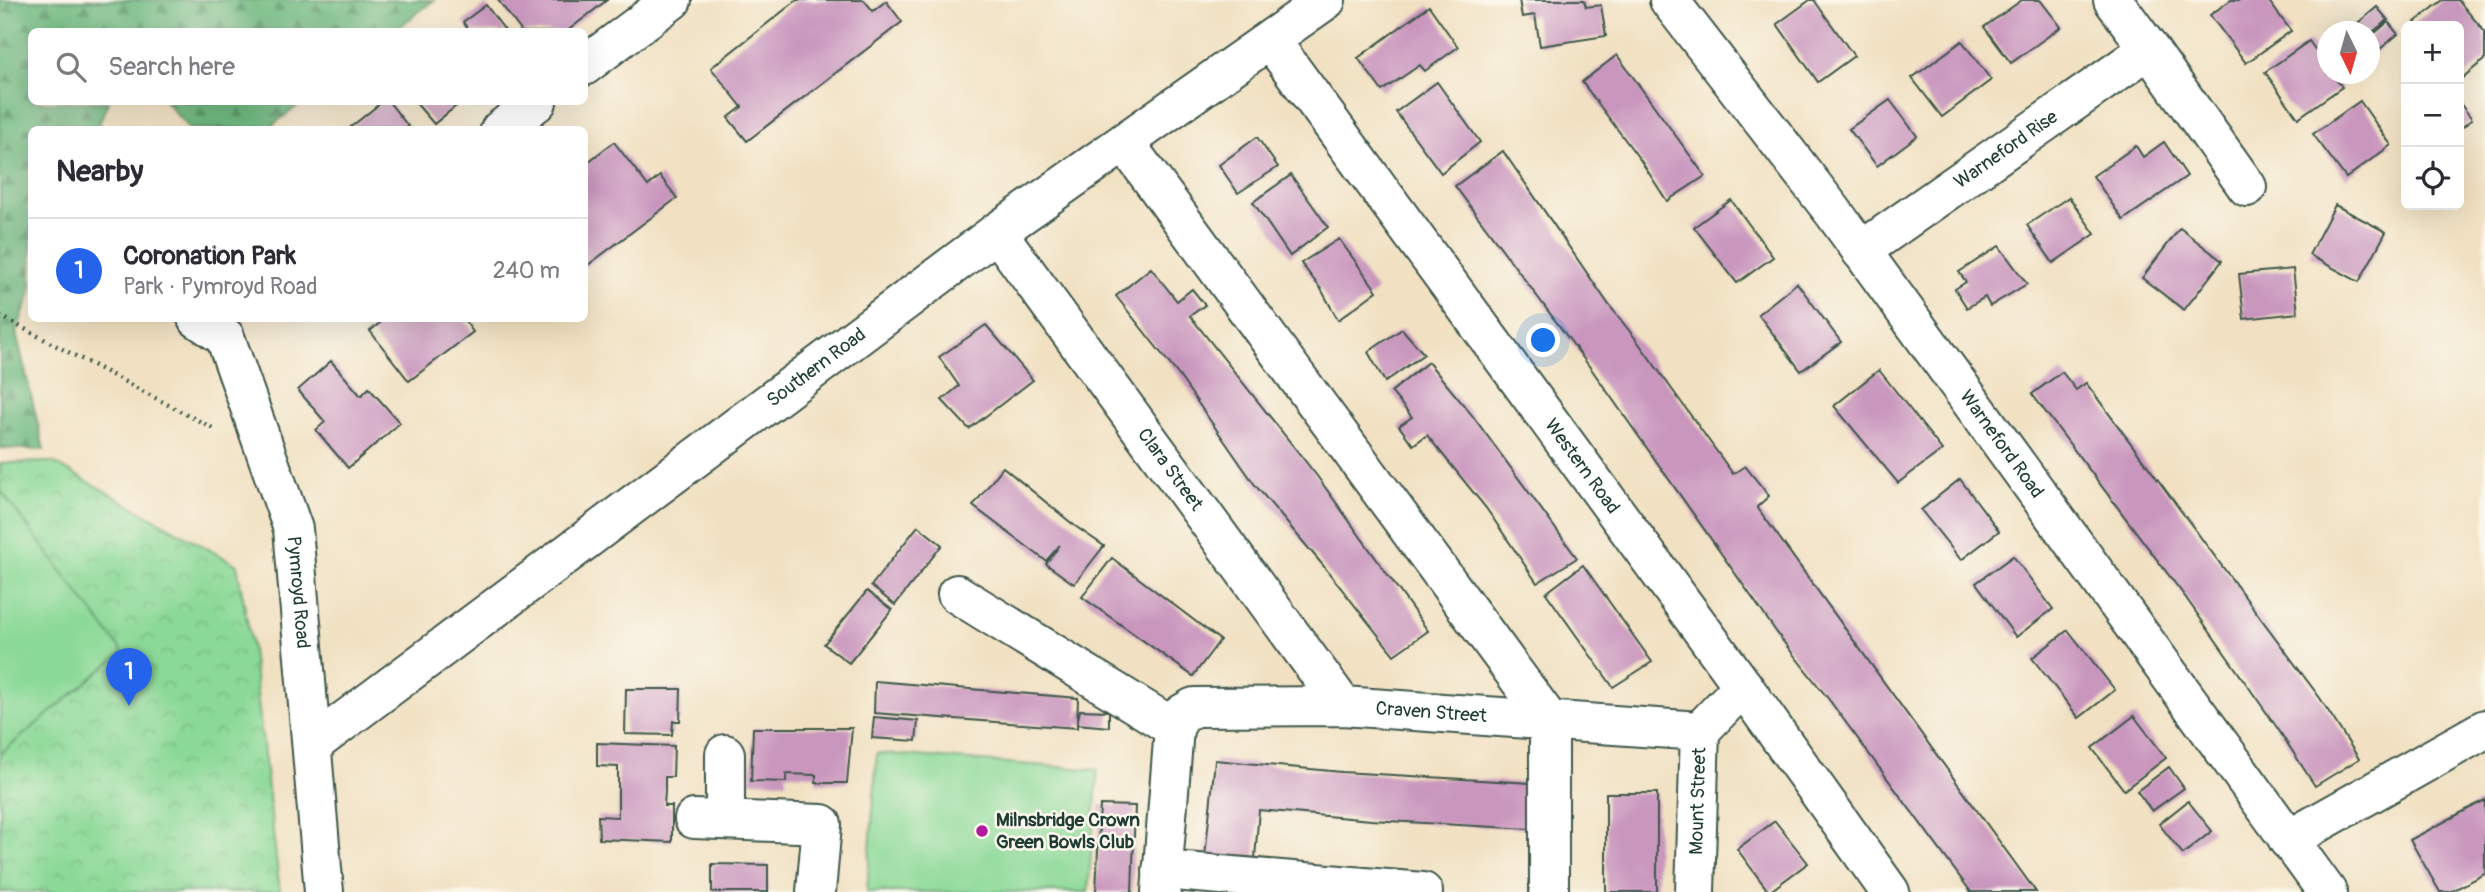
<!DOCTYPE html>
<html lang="en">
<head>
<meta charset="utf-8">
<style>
	:root { --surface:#fff; --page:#f2f2f3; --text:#2b2b33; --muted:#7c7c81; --line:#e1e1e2; --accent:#2563eb }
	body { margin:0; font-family:Pangolin,sans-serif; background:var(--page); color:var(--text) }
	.controls { position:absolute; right:21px; top:21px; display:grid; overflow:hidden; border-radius:10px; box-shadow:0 7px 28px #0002 }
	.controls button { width:63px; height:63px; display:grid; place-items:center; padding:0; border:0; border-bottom:2px solid var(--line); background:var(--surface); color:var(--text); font:35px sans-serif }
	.compass { position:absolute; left:2317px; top:21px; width:63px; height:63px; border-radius:50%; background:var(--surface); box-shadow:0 7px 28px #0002; rotate:175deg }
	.you { position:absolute; left:1544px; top:341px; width:24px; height:24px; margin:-18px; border:5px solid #fff; border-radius:50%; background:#1a73e8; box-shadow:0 0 0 10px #1a73e833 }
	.badge { display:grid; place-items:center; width:46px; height:46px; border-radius:50%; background:var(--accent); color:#fff; font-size:23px; font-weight:700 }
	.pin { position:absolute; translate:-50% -58px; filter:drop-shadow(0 2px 4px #0008) }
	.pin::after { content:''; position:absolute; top:37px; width:24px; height:21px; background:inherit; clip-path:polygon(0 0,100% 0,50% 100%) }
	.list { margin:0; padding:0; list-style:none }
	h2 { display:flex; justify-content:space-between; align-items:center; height:91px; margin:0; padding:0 28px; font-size:30px }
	h2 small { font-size:23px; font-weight:400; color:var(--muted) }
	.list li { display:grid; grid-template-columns:46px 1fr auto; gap:21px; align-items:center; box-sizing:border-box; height:105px; padding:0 28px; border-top:2px solid var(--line) }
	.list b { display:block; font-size:26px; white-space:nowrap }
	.list p { margin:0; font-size:23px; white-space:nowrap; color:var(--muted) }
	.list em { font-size:23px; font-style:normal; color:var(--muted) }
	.icon { flex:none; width:38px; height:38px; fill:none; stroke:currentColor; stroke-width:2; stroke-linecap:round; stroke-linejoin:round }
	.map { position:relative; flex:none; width:2485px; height:892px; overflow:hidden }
	.search { position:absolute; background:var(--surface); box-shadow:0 7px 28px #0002; left:28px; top:28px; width:560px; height:77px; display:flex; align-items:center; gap:18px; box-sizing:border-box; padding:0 24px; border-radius:10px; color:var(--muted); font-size:26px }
	.panel { position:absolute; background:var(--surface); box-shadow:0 7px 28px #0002; left:28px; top:126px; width:560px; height:196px; border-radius:10px }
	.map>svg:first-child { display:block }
	.forest { fill:url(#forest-firs); stroke:#487b5a; stroke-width:2 }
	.park { fill:url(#park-crowns); stroke:#558b66; stroke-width:2 }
	.pitch { fill:#8bd997; stroke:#558b66; stroke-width:2 }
	.building { fill:#c996be }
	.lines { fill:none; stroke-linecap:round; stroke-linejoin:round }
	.minor-casing { stroke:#3e5649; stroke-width:42 }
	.path { stroke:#3e5649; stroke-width:4.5; stroke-dasharray:2 5; stroke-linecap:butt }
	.minor { stroke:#fff; stroke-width:38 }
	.poi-dot { fill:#b5179e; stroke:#fbf7ec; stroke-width:2.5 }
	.labels { text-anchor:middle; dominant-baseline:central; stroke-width:5; stroke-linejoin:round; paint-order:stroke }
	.street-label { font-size:19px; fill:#1f3d34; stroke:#fbf7ec }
	.poi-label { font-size:19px; font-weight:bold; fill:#1f3d34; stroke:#fbf7ec; text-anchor:start }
</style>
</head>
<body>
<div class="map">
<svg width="2485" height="892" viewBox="0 0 2485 892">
	<defs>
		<pattern id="forest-firs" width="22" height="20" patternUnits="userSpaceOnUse" patternTransform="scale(1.75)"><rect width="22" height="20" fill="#70b980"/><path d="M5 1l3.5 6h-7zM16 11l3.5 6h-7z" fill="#5b986a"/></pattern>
		<pattern id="park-crowns" width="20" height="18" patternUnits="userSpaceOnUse" patternTransform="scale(1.75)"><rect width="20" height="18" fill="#8bd997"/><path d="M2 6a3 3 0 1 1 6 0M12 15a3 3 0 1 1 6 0" fill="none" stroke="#78bb83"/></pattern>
	</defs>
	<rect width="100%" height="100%" fill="#fbf7ec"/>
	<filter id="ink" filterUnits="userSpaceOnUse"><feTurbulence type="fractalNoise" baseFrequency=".0143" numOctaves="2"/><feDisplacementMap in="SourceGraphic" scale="14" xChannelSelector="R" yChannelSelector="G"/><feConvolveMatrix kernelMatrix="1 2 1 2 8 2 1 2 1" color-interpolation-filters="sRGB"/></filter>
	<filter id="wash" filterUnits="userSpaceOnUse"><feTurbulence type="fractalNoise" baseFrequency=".00686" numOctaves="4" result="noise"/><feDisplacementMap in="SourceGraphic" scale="28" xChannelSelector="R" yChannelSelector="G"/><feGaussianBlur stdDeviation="1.57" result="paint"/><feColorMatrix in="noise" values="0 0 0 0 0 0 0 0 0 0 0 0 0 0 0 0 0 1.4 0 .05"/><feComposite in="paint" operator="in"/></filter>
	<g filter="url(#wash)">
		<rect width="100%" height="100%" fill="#f1e1c2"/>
		<!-- forest -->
		<g class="forest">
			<polygon points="0,0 434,0 394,31 32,32 32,102 108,102 97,129 32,130 31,293 16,332 44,450 0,448"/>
			<polygon points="166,102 303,102 267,129 189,129"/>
		</g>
		<!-- park -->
		<polygon class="park" points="53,462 237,565 251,642 280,892 0,892 0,463"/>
		<!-- pitch -->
		<g class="pitch">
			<polygon points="0,490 123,652 0,754"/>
			<polygon points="877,753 1098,770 1088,892 867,892"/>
		</g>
		<g id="blocks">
			<!-- building -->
			<g class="building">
				<polygon points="498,0 607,0 566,32 522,32"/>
				<polygon points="797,0 864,0 873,11 886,1 902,22 747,141 728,118 742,107 711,68"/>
				<polygon points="1519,0 1584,0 1586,7 1601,5 1606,36 1540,46 1535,15 1522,17"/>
				<polygon points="1810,0 1814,0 1854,56 1818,82 1777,24"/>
				<polygon points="2022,0 2040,0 2061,27 2011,63 1984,27"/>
				<polygon points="2231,0 2268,0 2291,31 2246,63 2210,15"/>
				<polygon points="2443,0 2458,0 2485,32 2485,59 2461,79 2459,76 2459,26 2419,26 2415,22"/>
				<polygon points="486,5 506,32 470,32 463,22"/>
				<polygon points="1429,6 1458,47 1425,71 1420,65 1382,91 1358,58"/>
				<polygon points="2377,7 2388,20 2370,34 2370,32 2356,32 2353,27"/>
				<polygon points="2388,22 2398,34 2373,55 2370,50 2370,37"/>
				<polygon points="1962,41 1991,80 1942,117 1912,78"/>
				<polygon points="2309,41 2328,67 2328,74 2332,74 2342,87 2298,118 2265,72"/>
				<polygon points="1617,55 1705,176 1667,201 1641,161 1582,82"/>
				<polygon points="1437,82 1480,142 1441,173 1396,112"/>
				<polygon points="1890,100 1917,136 1877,166 1849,129"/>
				<polygon points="2360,101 2391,145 2346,178 2313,134"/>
				<polygon points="382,102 389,102 411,130 347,130"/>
				<polygon points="415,102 461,102 434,124"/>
				<polygon points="2459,102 2472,119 2459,130"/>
				<polygon points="1257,137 1278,167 1238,193 1219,165"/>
				<polygon points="614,142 648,186 660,176 677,198 584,268 584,165"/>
				<polygon points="2164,142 2187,176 2123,220 2093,176 2136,146 2143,157"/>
				<polygon points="1503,151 1609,305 1635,338 1733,474 1745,466 1769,496 1757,507 2036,892 1971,892 1830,701 1782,640 1592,370 1455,186"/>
				<polygon points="1291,175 1328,227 1290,256 1253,202"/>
				<polygon points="2069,197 2095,234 2053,263 2027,225"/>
				<polygon points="1731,200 1773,257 1737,283 1694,227"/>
				<polygon points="2335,205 2386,232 2359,282 2309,255"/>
				<polygon points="2180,228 2222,261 2184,310 2142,278"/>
				<polygon points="1339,239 1377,291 1338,320 1321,289 1301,263"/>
				<polygon points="1999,246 2027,284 1990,306 1985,297 1967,308 1955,289 1966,282 1959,272"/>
				<polygon points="1151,268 1177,301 1192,289 1205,305 1190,316 1317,476 1428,631 1394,655 1321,563 1255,485 1180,377 1116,296"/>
				<polygon points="2293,269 2298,313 2244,319 2239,274"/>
				<polygon points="1797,283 1841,342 1801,371 1758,314"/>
				<polygon points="386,318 463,318 473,332 409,381 370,331"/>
				<polygon points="986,325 1033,380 969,429 942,400 959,386 939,357"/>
				<polygon points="1402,329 1424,354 1385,382 1368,352"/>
				<polygon points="331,361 361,396 369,388 400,423 348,468 316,430 325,422 298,390"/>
				<polygon points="1428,362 1472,415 1577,558 1537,583 1486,508 1427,435 1413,445 1399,426 1412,417 1391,392"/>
				<polygon points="1879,370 1942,450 1898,483 1834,406"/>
				<polygon points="2062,372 2076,390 2086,383 2320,698 2359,759 2315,786 2278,729 2186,598 2032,394"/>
				<polygon points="1003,467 1075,526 1104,546 1074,584 1046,564 1060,545 1046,561 973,506"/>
				<polygon points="1960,479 1999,531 1961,560 1921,510"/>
				<polygon points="918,526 942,545 895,605 871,586"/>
				<polygon points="2013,556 2053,609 2016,637 1976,583"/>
				<polygon points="1112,558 1220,640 1193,676 1082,597"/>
				<polygon points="1583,565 1652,662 1613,687 1546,593"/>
				<polygon points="867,591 892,610 849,663 824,644"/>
				<polygon points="2068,630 2115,690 2079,718 2032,658"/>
				<polygon points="875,681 1078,698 1077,728 874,713"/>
				<polygon points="626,689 681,689 680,721 673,721 672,735 625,734"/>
				<polygon points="1080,710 1109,711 1109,727 1077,724"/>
				<polygon points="2134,716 2166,758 2124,790 2092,748"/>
				<polygon points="874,717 918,721 916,741 872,738"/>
				<polygon points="753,728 852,728 847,783 816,783 816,775 786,774 786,782 751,781"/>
				<polygon points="597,743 674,746 673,777 665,777 665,791 664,806 672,806 672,842 599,839 598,816 618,817 618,767 597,766"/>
				<polygon points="1215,760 1342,772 1531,783 1529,829 1371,820 1259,810 1254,870 1204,867"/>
				<polygon points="2169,767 2184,788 2152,811 2137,791"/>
				<rect x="1606" y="793" width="51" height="99"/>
				<polygon points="2485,800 2485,874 2450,892 2440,892 2410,840"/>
				<polygon points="2188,801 2212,831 2183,854 2159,824"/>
				<polygon points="1100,805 1135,806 1132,892 1096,892"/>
				<polygon points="1775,821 1808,863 1769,892 1737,849"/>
				<polygon points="712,864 768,865 768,892 712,892"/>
			</g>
		</g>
	</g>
	<g filter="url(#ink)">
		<use href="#blocks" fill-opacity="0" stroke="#3e5649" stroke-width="2"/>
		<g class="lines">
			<defs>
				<g id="minor">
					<path id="s1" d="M1669 0 1834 213 2327 892"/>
					<polyline points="2113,0 2149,49"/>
					<path id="s2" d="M1271 41 1743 686 1890 892"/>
					<polyline points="584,66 672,0"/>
					<polyline points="500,130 537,102"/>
					<polyline points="1125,143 1549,720 1549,892"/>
					<path id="s3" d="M997 232 1343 706"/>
					<path id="s4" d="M1861 251 2149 49 2247 187"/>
					<path id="s5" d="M197 318 225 337 293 529 324 892"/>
					<polyline points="957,594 1174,728"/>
					<path id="s6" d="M312 745 997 232 1326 0"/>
					<polyline points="725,754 725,820"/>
					<polyline points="694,819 822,824 816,892"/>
					<polyline points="2288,840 2485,729"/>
					<polyline points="1162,870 1423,892"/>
					<path id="s7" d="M1161 892 1174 728 1182 714 1194 707 1343 706 1700 731"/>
					<path id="s8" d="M1695 892 1700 731 1743 686"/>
				</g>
			</defs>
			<!-- minor casing -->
			<use href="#minor" class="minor-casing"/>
			<!-- path -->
			<polyline class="path" points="0,316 216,430"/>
			<!-- minor -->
			<use href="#minor" class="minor"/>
		</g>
	</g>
	<!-- markers -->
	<circle class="poi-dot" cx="982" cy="831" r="7"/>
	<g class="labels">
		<!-- street labels -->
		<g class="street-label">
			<text stroke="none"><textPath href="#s4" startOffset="177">Warneford Rise</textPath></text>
			<text stroke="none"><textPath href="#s6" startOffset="630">Southern Road</textPath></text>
			<text stroke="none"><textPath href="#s1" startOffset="555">Warneford Road</textPath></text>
			<text stroke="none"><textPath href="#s2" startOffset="527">Western Road</textPath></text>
			<text stroke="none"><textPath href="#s3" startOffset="294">Clara Street</textPath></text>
			<text stroke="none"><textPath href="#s5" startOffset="301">Pymroyd Road</textPath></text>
			<text stroke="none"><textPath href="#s7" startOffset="432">Craven Street</textPath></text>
			<text stroke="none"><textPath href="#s8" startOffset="91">Mount Street</textPath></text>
		</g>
		<!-- poi labels -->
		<g class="poi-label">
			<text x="996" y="820">Milnsbridge Crown<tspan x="996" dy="22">Green Bowls Club</tspan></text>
		</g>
	</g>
</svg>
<div class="controls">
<button>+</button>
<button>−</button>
<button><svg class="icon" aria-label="locate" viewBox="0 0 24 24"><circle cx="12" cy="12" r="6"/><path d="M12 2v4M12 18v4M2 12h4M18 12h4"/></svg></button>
</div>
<svg class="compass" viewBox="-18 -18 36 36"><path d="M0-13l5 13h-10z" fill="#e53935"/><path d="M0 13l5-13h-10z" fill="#7c7c81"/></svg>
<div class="you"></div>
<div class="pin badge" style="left:129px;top:706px">1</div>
<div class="search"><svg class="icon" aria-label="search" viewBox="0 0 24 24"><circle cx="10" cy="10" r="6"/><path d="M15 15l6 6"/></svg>Search here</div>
<section class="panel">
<h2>Nearby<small></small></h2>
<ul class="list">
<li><span class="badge">1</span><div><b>Coronation Park</b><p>Park · Pymroyd Road</p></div><em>240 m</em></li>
</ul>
</section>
</div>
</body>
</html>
